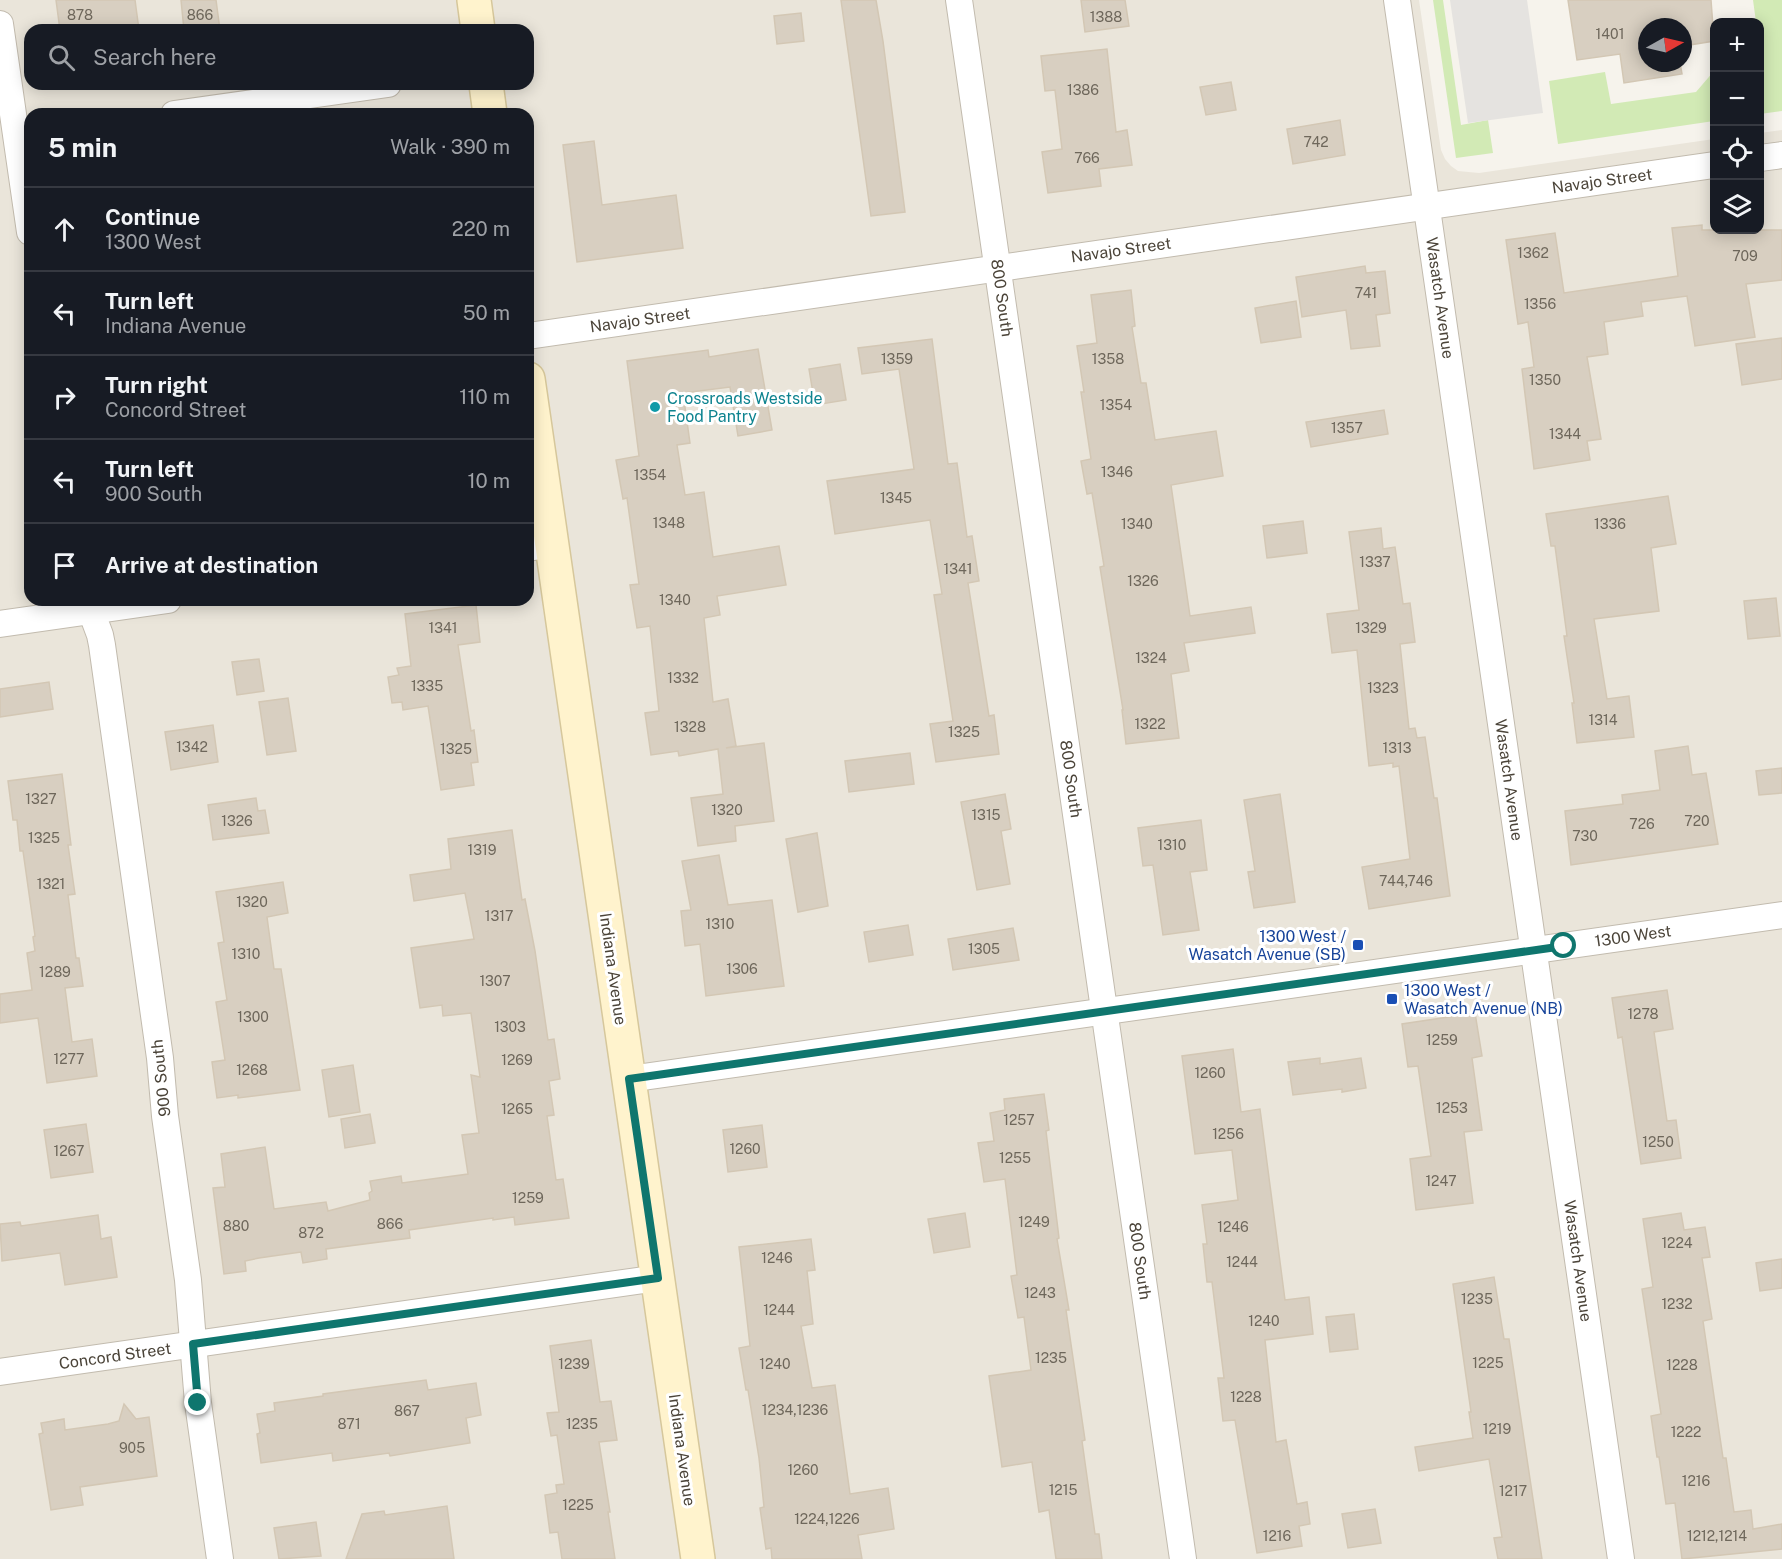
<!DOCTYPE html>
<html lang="en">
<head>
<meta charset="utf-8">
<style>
	:root { --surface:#171b24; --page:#20242c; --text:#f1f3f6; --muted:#9ea1a6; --line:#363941 }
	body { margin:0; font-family:"Public Sans",sans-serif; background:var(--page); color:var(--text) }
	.controls { position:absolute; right:18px; top:18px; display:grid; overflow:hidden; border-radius:12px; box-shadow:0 3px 15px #0003 }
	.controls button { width:54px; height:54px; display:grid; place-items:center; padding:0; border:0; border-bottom:2px solid var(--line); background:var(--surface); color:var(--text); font:30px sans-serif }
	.compass { position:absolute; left:1638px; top:18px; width:54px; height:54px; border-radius:50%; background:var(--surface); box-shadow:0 3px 15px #0003; rotate:82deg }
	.stop { position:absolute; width:18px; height:18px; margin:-14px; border:4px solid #0f766e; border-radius:50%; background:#fff }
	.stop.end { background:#0f766e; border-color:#fff; box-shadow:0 2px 6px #0008 }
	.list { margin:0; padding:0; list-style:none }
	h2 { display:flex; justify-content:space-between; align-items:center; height:78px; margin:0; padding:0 24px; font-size:26px }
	h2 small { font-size:20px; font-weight:400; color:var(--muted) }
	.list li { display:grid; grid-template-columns:39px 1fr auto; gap:18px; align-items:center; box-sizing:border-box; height:84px; padding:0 24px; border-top:2px solid var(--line) }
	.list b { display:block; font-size:22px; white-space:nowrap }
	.list p { margin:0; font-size:20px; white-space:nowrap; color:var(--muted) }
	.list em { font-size:20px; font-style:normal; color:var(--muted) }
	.icon { flex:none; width:33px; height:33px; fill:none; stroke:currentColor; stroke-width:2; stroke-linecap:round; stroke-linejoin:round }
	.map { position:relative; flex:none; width:1782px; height:1559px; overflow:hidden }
	.search { position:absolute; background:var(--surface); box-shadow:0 3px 15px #0003; left:24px; top:24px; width:510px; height:66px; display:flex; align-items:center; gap:15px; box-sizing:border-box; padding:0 21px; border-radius:18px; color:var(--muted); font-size:22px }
	.panel { position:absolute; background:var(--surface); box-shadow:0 3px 15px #0003; left:24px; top:108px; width:510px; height:498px; border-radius:18px }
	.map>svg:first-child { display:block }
	.residential { fill:#eae5da; fill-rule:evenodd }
	.green { fill:#d2eab5 }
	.parking { fill:#e5e3e0 }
	.building { fill:#d8cfc1; stroke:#d3c7b4; stroke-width:1.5 }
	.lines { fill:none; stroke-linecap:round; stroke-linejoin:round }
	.street-casing { stroke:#c2bbae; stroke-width:28 }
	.secondary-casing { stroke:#d6c79b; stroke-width:36 }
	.street { stroke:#fff; stroke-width:26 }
	.secondary { stroke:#fff3cd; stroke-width:33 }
	.route { stroke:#0f766e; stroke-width:8 }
	.culture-dot { fill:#0f9aa8; stroke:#fff; stroke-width:2 }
	.transit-dot { fill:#1a4fb4; stroke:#fff; stroke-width:2 }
	.labels { text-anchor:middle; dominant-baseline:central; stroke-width:6; stroke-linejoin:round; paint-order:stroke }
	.number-label { font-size:14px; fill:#6e675b }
	.street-label { font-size:16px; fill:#4b4439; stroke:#fff }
	.culture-label { font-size:16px; fill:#0d838f; stroke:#fff; text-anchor:start }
	.transit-label { font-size:16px; fill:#164399; stroke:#fff; text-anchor:end }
</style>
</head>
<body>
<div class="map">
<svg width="1782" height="1559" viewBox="0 0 1782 1559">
	<rect width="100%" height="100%" fill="#f6f3ec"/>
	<!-- residential -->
	<path class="residential" d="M0 0H1419L1441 150 1445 159 1451 166 1458 171 1479 173 1714 139V230H1760V133L1782 130V1559H0ZM30 30H528V84H30ZM30 114H528V600H30Z"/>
	<!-- green -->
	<g class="green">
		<polygon points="1433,0 1443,0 1461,125 1488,120 1493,153 1456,158"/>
		<polygon points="1753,0 1782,0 1782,111 1760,114 1760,22 1756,22"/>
		<polygon points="1714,71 1714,121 1558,144 1549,81 1605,72 1611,104 1696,92"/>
	</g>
	<!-- parking -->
	<polygon class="parking" points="1450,0 1527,0 1543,113 1468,123"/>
	<!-- building -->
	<g class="building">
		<polygon points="56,0 135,0 139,30 60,30"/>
		<polygon points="181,0 216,0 220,30 184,30"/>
		<polygon points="841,0 876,0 883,41 905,212 871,216"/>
		<polygon points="1081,0 1125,0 1129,26 1085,32"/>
		<polygon points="1568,0 1711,0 1714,41 1683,46 1683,27 1647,27 1647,63 1680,63 1682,74 1624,83 1620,54 1577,60"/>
		<polygon points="801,13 804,41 777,44 774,16"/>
		<polygon points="1107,49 1116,132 1127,130 1132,165 1099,169 1101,186 1048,193 1042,152 1062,149 1055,90 1045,91 1041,56"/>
		<polygon points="1231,82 1236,110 1206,115 1200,87"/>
		<polygon points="1340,120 1345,155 1293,164 1287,129"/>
		<polygon points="594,141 602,205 676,195 683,248 577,262 563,145"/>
		<polygon points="1702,225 1702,230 1782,230 1782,280 1746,284 1755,337 1695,346 1687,296 1641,302 1643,316 1604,322 1608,354 1587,357 1601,439 1587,441 1590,460 1534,469 1522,369 1534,367 1528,322 1518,324 1506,240 1555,233 1564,293 1678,276 1672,228"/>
		<polygon points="1365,266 1366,273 1385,271 1390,313 1376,315 1380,346 1351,349 1346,310 1302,317 1296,277"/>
		<polygon points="1131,290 1135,326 1132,327 1141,383 1146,383 1155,440 1216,431 1223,476 1171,485 1190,616 1251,607 1255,633 1184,643 1189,671 1171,674 1179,738 1126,744 1122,710 1123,710 1100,567 1104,566 1092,493 1087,494 1081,461 1091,459 1081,392 1084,392 1077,346 1097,343 1091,295"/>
		<polygon points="1296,301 1301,337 1261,343 1255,308"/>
		<polygon points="1782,338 1782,379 1742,385 1736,344"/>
		<polygon points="932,339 948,464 957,463 967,537 972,536 979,581 968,583 989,716 994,715 999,754 936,762 930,724 953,721 934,595 942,594 930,520 835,534 827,481 914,469 899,369 862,374 858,348"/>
		<polygon points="758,349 772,430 738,436 730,387 683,393 690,443 677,445 685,495 704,492 713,557 779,546 786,585 717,596 720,615 704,618 713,702 728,699 736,746 726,748 764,743 774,821 735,826 736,841 698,846 691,798 723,794 718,749 679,756 678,751 651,755 645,713 659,711 650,626 637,628 630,585 639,584 627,498 623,499 616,460 639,456 627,361 708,350 709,357"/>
		<polygon points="840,364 846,400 815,405 809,369"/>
		<polygon points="1384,410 1388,434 1311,447 1306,422"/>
		<polygon points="1668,496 1676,544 1651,548 1659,611 1594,619 1607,699 1629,696 1634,737 1577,743 1572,703 1574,703 1564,636 1567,636 1555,546 1551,546 1546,514"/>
		<polygon points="1303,521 1307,553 1267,558 1263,526"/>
		<polygon points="1381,528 1383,549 1395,547 1403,604 1410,603 1415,642 1400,644 1409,729 1415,728 1417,738 1425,737 1434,798 1437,798 1450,896 1369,909 1362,867 1410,859 1399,766 1393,767 1393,763 1369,766 1357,650 1332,653 1327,614 1359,610 1349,532"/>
		<polygon points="1776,598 1780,636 1748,639 1744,601"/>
		<polygon points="476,605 480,642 458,645 471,731 474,730 478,762 471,763 474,785 441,790 428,706 403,710 402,702 392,703 388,677 399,675 397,668 411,666 405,614"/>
		<polygon points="259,659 264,691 237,695 232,662"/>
		<polygon points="49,682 53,709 0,717 0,689"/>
		<polygon points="288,698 296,751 267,755 259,702"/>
		<polygon points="213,725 218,762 171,770 165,732"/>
		<polygon points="1688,746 1692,775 1706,773 1718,844 1571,865 1565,811 1623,804 1622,795 1660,790 1655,751"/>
		<polygon points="910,753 914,784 849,792 845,761"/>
		<polygon points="1782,768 1782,793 1759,795 1756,771"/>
		<polygon points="62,774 71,845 68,845 75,894 68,895 76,958 79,958 83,986 65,988 72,1042 92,1039 97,1076 47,1083 38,1018 0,1023 0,994 32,990 27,953 35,951 33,937 35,936 23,851 20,851 17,820 13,820 8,781"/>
		<polygon points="1005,794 1011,829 1001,831 1010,884 977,890 961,802"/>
		<polygon points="1280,794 1295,902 1254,908 1248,872 1255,871 1244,800"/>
		<polygon points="256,798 258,811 265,810 269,833 213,840 208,805"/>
		<polygon points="1201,820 1207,870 1190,872 1199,930 1163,935 1153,865 1143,866 1138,828"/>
		<polygon points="512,830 522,900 525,899 535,951 548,1040 554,1039 560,1079 549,1081 554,1115 547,1116 556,1180 563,1179 569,1218 515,1225 514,1217 493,1220 493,1218 409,1230 410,1238 326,1249 327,1259 303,1263 301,1252 259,1258 245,1261 246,1271 224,1274 213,1188 225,1187 221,1154 265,1147 274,1209 326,1202 328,1211 370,1200 369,1193 372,1191 370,1181 401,1176 402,1183 468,1174 462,1135 479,1133 471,1075 480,1077 471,1013 443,1016 442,1005 420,1008 411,948 474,939 465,893 414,901 410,875 451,869 448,839"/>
		<polygon points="817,833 828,906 798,912 786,839"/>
		<polygon points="719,855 728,905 772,900 784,986 706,996 700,944 685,946 681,911 691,910 682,861"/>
		<polygon points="283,882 288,913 267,917 274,969 281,969 300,1090 238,1098 238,1095 217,1098 212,1062 225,1060 216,1002 227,1000 218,943 224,942 216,892"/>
		<polygon points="908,925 913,955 869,962 864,932"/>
		<polygon points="1013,928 1019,960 953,970 948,939"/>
		<polygon points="1667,990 1673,1029 1654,1032 1667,1121 1676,1120 1681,1158 1641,1164 1622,1037 1618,1038 1612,998"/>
		<polygon points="1475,1013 1482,1056 1472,1058 1482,1130 1464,1132 1473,1203 1416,1210 1410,1159 1431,1156 1418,1066 1408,1067 1402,1024"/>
		<polygon points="1233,1049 1241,1112 1260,1109 1285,1300 1309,1297 1313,1334 1265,1340 1276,1442 1286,1440 1297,1504 1307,1502 1310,1524 1299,1526 1302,1546 1257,1553 1235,1420 1223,1421 1218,1378 1224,1378 1212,1282 1207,1282 1203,1244 1207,1244 1202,1205 1238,1200 1232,1150 1195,1154 1182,1056"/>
		<polygon points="1320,1058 1320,1064 1361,1058 1366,1088 1342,1092 1342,1089 1293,1095 1288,1062"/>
		<polygon points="353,1065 360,1112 329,1117 322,1070"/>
		<polygon points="1044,1094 1049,1130 1046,1131 1059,1238 1057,1239 1069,1310 1066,1310 1085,1440 1082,1441 1095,1534 1099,1534 1102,1559 1056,1559 1049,1510 1039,1512 1032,1462 1002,1467 989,1376 1031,1370 1024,1317 1018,1318 1011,1276 1017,1275 1005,1179 984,1182 978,1143 994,1141 990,1113 1005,1110 1004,1099"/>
		<polygon points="370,1114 375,1143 345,1148 341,1119"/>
		<polygon points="86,1124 93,1172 51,1178 44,1130"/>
		<polygon points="762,1125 767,1167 728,1172 723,1130"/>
		<polygon points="965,1213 970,1247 934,1253 928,1219"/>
		<polygon points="1681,1213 1684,1230 1705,1227 1710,1257 1702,1258 1712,1319 1703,1321 1723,1458 1726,1458 1734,1512 1751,1510 1753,1529 1782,1524 1782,1549 1682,1559 1675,1503 1666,1504 1659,1457 1657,1457 1651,1416 1661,1414 1642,1289 1653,1287 1643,1219"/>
		<polygon points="98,1215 101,1239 111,1237 117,1277 65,1285 60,1253 2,1261 0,1224 20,1222 21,1226"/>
		<polygon points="811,1239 815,1270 807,1271 813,1324 801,1326 812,1388 835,1385 850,1494 888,1488 894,1529 858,1535 862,1559 772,1559 771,1548 766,1549 760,1508 764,1507 759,1458 748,1390 746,1390 739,1348 750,1346 739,1247"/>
		<polygon points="1782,1259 1782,1288 1760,1291 1756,1263"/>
		<polygon points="1494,1277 1504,1339 1509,1339 1542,1559 1498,1559 1494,1538 1502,1537 1489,1459 1419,1471 1415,1447 1473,1438 1469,1412 1471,1412 1453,1284"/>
		<polygon points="1354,1314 1358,1349 1330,1352 1326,1317"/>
		<polygon points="591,1340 600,1402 611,1401 617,1440 599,1442 610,1512 608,1512 615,1559 562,1559 558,1532 550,1533 545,1495 557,1493 556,1485 564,1484 557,1435 551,1436 547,1413 559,1412 550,1346"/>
		<polygon points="426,1380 428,1390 476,1383 481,1415 466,1418 470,1443 390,1456 389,1453 333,1461 332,1453 261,1463 257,1434 260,1433 257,1414 275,1411 274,1403 323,1396 323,1394"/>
		<polygon points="124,1404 136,1419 149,1417 157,1476 80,1487 83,1505 51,1510 39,1434 43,1433 41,1423 64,1419 65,1430 108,1424 119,1421"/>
		<polygon points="447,1506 454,1559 346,1559 362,1514 384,1511 385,1515"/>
		<polygon points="1375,1509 1381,1543 1348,1548 1342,1514"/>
		<polygon points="316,1522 321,1556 279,1559 274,1528"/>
	</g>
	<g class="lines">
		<defs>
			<g id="street">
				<polyline points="959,0 1183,1559"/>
				<polyline points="1397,0 1621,1559"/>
				<polyline points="0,24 30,232"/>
				<polyline points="174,114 388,84"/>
				<polyline points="1760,158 1782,155"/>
				<polyline points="528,336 1714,165"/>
				<polyline points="528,548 552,544"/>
				<polyline points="87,600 100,635 102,645 160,1058 165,1116 188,1280 198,1403 220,1559"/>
				<polyline points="0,624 168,600"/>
				<polyline points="629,1079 1782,915"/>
				<polyline points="0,1372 658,1278"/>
			</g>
			<g id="secondary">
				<polyline points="474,0 478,30"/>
				<polyline points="486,84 490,114"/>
				<polyline points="528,379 698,1559"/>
			</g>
		</defs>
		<!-- street casing -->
		<use href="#street" class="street-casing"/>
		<!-- secondary casing -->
		<use href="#secondary" class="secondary-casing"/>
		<!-- street -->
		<use href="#street" class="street"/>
		<!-- secondary -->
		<use href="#secondary" class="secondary"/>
	</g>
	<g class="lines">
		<!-- route -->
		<polyline class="route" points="198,1403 193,1344 658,1278 629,1079 1564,946"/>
	</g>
	<!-- markers -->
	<circle class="culture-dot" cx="655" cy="407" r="6"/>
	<g class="transit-dot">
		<rect x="1352" y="939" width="12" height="12" rx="3"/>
		<rect x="1386" y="993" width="12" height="12" rx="3"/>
	</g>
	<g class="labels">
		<!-- number labels -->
		<g class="number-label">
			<text x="80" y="15">878</text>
			<text x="200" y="15">866</text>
			<text x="1106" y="17">1388</text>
			<text x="1610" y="34">1401</text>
			<text x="1083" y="90">1386</text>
			<text x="1316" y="142">742</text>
			<text x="1087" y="158">766</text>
			<text x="1533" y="253">1362</text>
			<text x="1745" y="256">709</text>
			<text x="1366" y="293">741</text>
			<text x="1540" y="304">1356</text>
			<text x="897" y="359">1359</text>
			<text x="1108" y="359">1358</text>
			<text x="1545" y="380">1350</text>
			<text x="1116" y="405">1354</text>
			<text x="1347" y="428">1357</text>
			<text x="1565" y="434">1344</text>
			<text x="1117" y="472">1346</text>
			<text x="650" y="475">1354</text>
			<text x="896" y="498">1345</text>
			<text x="669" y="523">1348</text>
			<text x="1137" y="524">1340</text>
			<text x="1610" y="524">1336</text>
			<text x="1375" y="562">1337</text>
			<text x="958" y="569">1341</text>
			<text x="1143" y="581">1326</text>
			<text x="675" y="600">1340</text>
			<text x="443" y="628">1341</text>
			<text x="1371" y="628">1329</text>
			<text x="1151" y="658">1324</text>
			<text x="683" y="678">1332</text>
			<text x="427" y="686">1335</text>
			<text x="1383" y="688">1323</text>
			<text x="1603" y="720">1314</text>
			<text x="1150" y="724">1322</text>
			<text x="690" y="727">1328</text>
			<text x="964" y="732">1325</text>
			<text x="192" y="747">1342</text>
			<text x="1397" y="748">1313</text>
			<text x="456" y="749">1325</text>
			<text x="41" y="799">1327</text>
			<text x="727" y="810">1320</text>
			<text x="986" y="815">1315</text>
			<text x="237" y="821">1326</text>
			<text x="1697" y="821">720</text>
			<text x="1642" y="824">726</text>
			<text x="1585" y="836">730</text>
			<text x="44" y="838">1325</text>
			<text x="1172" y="845">1310</text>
			<text x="482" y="850">1319</text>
			<text x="1406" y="881">744,746</text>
			<text x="51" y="884">1321</text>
			<text x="252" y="902">1320</text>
			<text x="499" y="916">1317</text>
			<text x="720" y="924">1310</text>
			<text x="984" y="949">1305</text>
			<text x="246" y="954">1310</text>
			<text x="742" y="969">1306</text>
			<text x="55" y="972">1289</text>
			<text x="495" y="981">1307</text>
			<text x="1643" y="1014">1278</text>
			<text x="253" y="1017">1300</text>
			<text x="510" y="1027">1303</text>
			<text x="1442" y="1040">1259</text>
			<text x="69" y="1059">1277</text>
			<text x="517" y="1060">1269</text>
			<text x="252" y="1070">1268</text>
			<text x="1210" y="1073">1260</text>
			<text x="1452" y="1108">1253</text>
			<text x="517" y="1109">1265</text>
			<text x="1019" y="1120">1257</text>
			<text x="1228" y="1134">1256</text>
			<text x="1658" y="1142">1250</text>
			<text x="745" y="1149">1260</text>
			<text x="69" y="1151">1267</text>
			<text x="1015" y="1158">1255</text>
			<text x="1441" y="1181">1247</text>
			<text x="528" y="1198">1259</text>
			<text x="1034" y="1222">1249</text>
			<text x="390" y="1224">866</text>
			<text x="236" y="1226">880</text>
			<text x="1233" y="1227">1246</text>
			<text x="311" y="1233">872</text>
			<text x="1677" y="1243">1224</text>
			<text x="777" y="1258">1246</text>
			<text x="1242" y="1262">1244</text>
			<text x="1040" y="1293">1243</text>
			<text x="1477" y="1299">1235</text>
			<text x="1677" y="1304">1232</text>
			<text x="779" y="1310">1244</text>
			<text x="1264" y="1321">1240</text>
			<text x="1051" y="1358">1235</text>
			<text x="1488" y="1363">1225</text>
			<text x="574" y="1364">1239</text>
			<text x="775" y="1364">1240</text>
			<text x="1682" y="1365">1228</text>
			<text x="1246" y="1397">1228</text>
			<text x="795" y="1410">1234,1236</text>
			<text x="407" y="1411">867</text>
			<text x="349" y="1424">871</text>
			<text x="582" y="1424">1235</text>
			<text x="1497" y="1429">1219</text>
			<text x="1686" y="1432">1222</text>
			<text x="132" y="1448">905</text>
			<text x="803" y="1470">1260</text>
			<text x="1696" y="1481">1216</text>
			<text x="1063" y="1490">1215</text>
			<text x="1513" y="1491">1217</text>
			<text x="578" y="1505">1225</text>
			<text x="827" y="1519">1224,1226</text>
			<text x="1277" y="1536">1216</text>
			<text x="1717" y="1536">1212,1214</text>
		</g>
		<!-- street labels -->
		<g class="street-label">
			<text transform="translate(1602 181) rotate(-8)">Navajo Street</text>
			<text transform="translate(1121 250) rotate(-8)">Navajo Street</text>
			<text transform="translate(1002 298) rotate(82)">800 South</text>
			<text transform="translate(1440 298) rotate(82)">Wasatch Avenue</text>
			<text transform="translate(640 320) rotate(-8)">Navajo Street</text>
			<text transform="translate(1071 779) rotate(82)">800 South</text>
			<text transform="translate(1509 780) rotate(82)">Wasatch Avenue</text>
			<text transform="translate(1633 936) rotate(-8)">1300 West</text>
			<text transform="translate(613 969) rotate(82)">Indiana Avenue</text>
			<text transform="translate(161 1078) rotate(-96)">900 South</text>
			<text transform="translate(1140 1261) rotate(82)">800 South</text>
			<text transform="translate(1578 1261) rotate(82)">Wasatch Avenue</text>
			<text transform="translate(115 1356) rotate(-8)">Concord Street</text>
			<text transform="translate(682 1450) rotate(82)">Indiana Avenue</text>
		</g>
		<!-- culture labels -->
		<g class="culture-label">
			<text x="667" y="398">Crossroads Westside<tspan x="667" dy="18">Food Pantry</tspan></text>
		</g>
		<!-- transit labels -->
		<g class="transit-label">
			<text x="1346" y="936">1300 West /<tspan x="1346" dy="18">Wasatch Avenue (SB)</tspan></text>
			<text x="1404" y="990" text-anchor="start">1300 West /<tspan x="1404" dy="18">Wasatch Avenue (NB)</tspan></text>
		</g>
	</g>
</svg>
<div class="controls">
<button>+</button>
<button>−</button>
<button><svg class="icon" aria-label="locate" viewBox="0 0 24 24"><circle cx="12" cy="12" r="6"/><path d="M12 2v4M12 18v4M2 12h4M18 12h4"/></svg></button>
<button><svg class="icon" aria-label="layers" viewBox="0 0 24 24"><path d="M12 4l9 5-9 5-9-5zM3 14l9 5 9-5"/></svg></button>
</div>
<svg class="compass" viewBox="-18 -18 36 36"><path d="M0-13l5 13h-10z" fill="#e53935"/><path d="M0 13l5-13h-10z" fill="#9ea1a6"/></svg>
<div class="stop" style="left:1564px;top:946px"></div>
<div class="stop end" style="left:198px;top:1403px"></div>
<div class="search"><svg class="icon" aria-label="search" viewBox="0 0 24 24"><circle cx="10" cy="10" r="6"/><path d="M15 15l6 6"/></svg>Search here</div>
<section class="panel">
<h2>5 min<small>Walk · 390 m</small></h2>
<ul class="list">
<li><svg class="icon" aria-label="ahead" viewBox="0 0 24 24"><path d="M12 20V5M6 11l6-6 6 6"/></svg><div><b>Continue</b><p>1300 West</p></div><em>220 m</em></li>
<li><svg class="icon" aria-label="left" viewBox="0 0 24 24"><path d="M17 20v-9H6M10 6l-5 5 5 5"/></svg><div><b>Turn left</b><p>Indiana Avenue</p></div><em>50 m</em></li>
<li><svg class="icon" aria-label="right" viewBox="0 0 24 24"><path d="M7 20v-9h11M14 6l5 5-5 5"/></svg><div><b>Turn right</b><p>Concord Street</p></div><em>110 m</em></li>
<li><svg class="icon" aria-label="left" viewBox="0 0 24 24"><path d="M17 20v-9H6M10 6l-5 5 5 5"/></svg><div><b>Turn left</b><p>900 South</p></div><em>10 m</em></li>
<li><svg class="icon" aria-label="arrive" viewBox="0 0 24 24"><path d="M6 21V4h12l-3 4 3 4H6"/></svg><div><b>Arrive at destination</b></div></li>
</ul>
</section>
</div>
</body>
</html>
